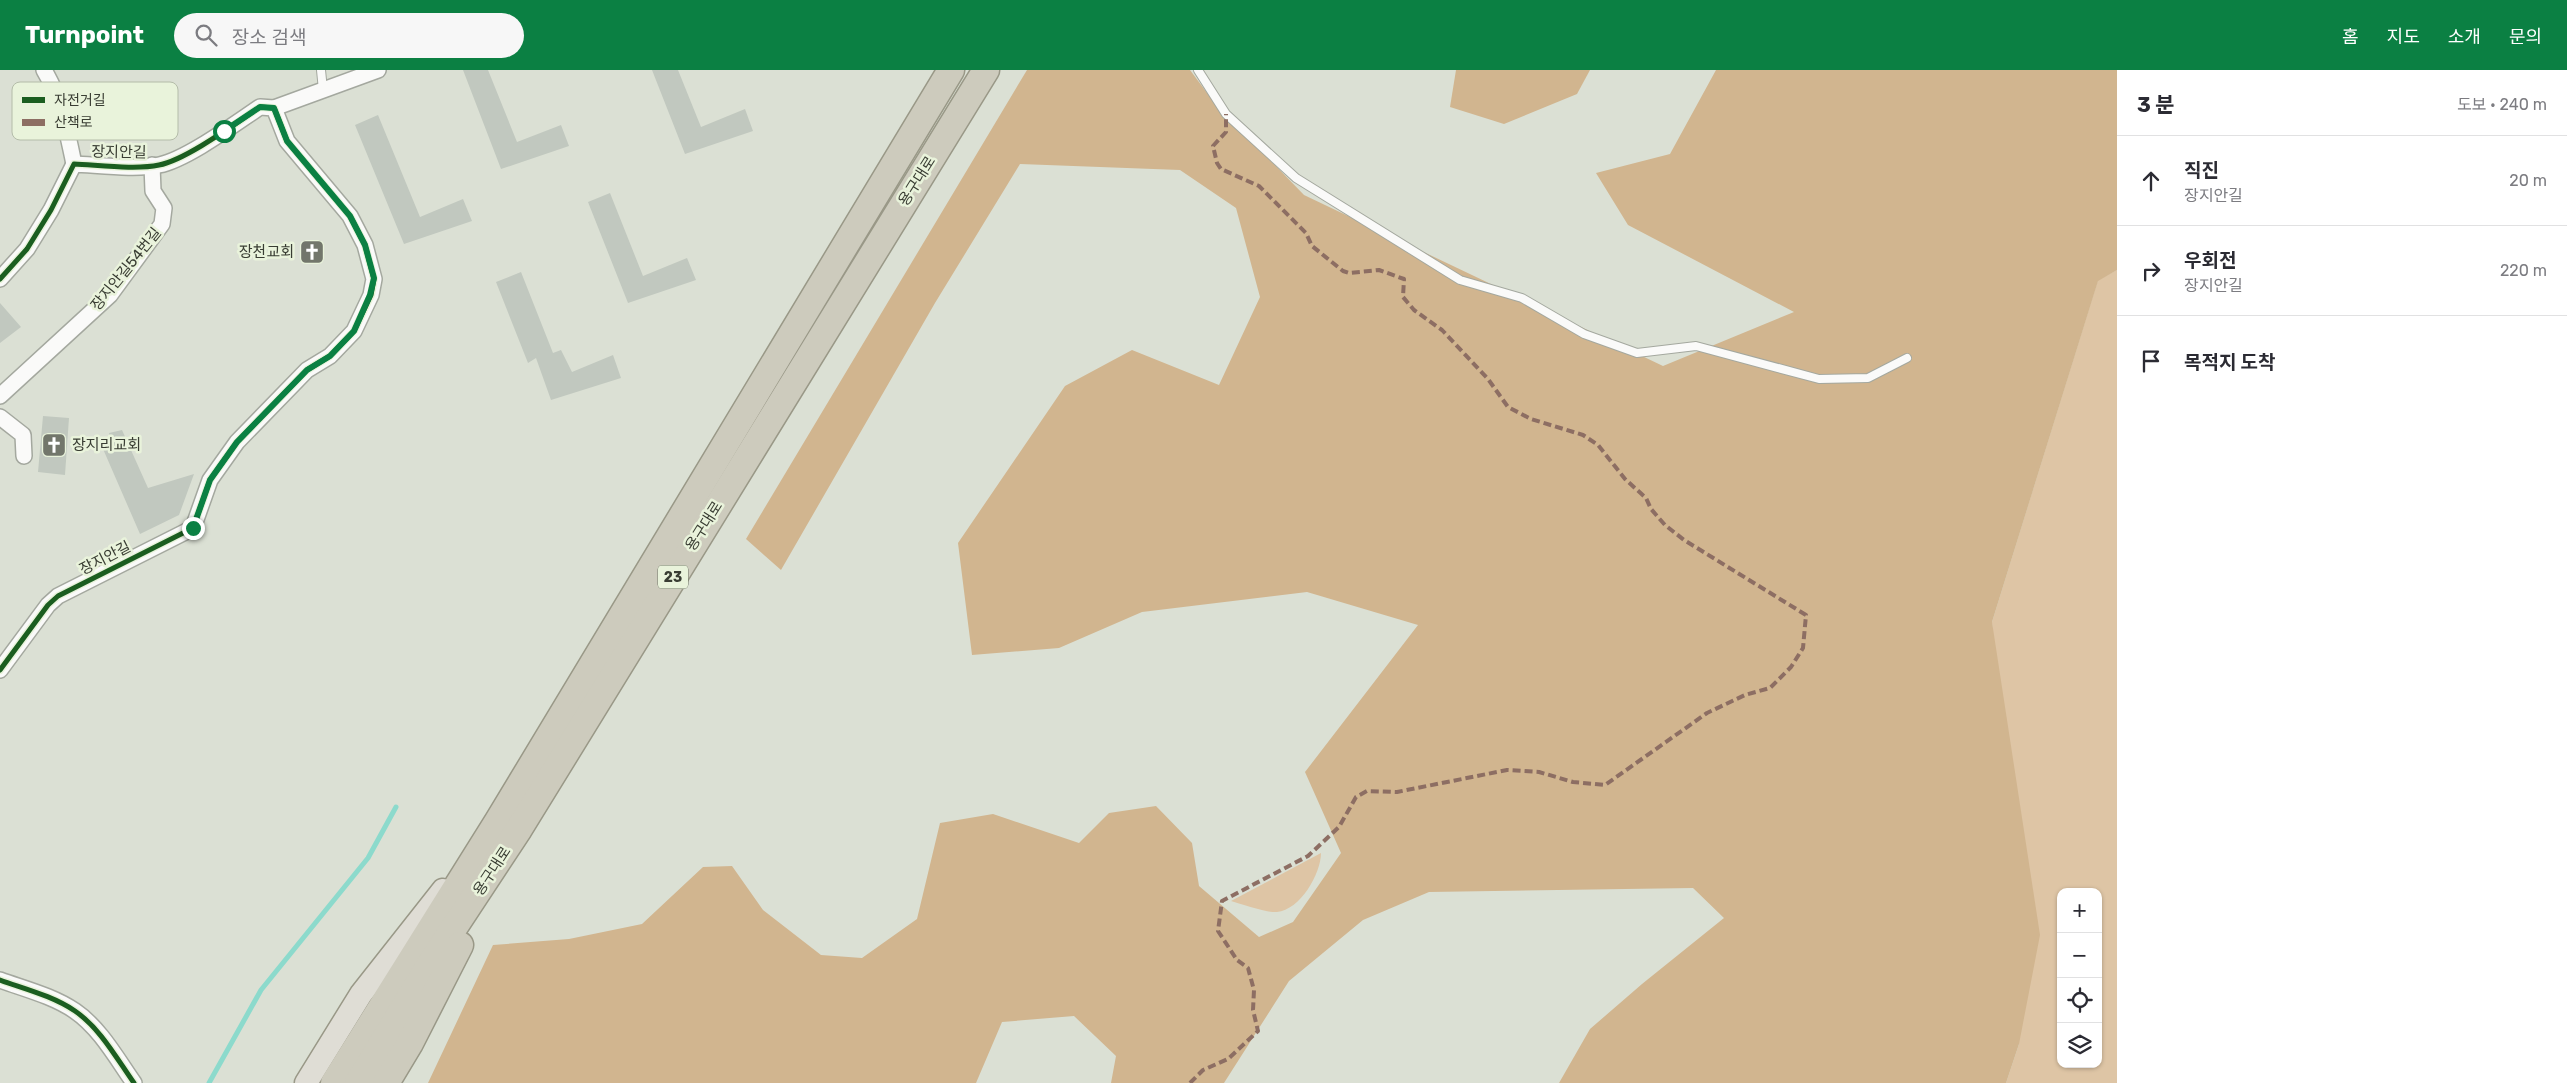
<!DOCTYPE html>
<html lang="ko">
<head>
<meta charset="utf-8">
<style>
	:root { --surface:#fff; --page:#f7f7f7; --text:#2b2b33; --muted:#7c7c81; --line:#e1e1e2; --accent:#0b8043 }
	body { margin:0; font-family:Rubik,"Noto Sans KR",sans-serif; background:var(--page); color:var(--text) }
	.controls { position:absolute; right:15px; bottom:15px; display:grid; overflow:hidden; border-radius:10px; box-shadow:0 1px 4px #0004 }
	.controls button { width:45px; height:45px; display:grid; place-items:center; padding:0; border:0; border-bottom:1px solid var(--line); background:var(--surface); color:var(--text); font:25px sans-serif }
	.stop { position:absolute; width:15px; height:15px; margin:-11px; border:4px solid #0b8043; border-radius:50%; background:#fff }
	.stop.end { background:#0b8043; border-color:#fff; box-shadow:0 1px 5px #0008 }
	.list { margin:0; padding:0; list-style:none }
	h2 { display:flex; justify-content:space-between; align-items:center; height:65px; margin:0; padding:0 20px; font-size:21px }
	h2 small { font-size:16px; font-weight:400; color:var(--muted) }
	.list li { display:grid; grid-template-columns:32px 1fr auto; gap:15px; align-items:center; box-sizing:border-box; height:90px; padding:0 20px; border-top:1px solid var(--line) }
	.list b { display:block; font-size:19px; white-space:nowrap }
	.list p { margin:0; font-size:16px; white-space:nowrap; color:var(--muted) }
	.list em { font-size:16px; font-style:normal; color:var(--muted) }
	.icon { flex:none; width:28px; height:28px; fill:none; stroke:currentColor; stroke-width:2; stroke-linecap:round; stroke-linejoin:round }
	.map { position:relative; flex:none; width:2117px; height:1013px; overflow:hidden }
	header { display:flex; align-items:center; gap:30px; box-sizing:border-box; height:70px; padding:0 25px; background:var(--accent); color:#fff }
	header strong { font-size:24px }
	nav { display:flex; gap:28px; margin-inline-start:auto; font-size:18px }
	.search { width:350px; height:45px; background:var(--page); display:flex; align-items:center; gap:12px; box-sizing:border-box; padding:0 18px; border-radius:28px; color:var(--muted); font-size:19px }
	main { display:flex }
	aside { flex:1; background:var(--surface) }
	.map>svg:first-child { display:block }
	.green { fill:#dec5a5; fill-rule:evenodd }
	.forest { fill:#d1b58f }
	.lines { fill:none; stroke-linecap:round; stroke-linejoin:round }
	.stream { stroke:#8cdacc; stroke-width:5 }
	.building { fill:#c1c8bf }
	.lane-casing { stroke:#a4a89f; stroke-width:10 }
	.street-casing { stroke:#a4a89f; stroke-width:18 }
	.primary-casing { stroke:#999887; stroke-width:25 }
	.highway-casing { stroke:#999887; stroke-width:29 }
	.lane { stroke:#fafaf9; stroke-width:8 }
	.street { stroke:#fafaf9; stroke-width:15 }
	.primary { stroke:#dfddd5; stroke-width:22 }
	.highway { stroke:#cdcbbd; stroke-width:26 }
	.quiet { stroke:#8d6e63; stroke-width:4; stroke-dasharray:8 4; stroke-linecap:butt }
	.cycleway-casing { stroke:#e9f3db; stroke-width:8 }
	.cycleway { stroke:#1b5e20; stroke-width:5 }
	.route { stroke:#0b8043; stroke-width:6 }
	.labels { text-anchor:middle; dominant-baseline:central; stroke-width:5; stroke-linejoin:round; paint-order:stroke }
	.shield { fill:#e9f3db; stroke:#6e7465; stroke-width:1 }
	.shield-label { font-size:14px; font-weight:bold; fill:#393d33 }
	.street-label { font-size:15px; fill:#393d33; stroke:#e9f3db }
	.poi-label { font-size:15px; fill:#393d33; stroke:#e9f3db; text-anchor:end }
	.key { fill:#e9f3db; stroke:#b4bca9; stroke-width:1 }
	.key-label { font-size:14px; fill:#393d33 }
</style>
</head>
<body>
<header>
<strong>Turnpoint</strong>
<div class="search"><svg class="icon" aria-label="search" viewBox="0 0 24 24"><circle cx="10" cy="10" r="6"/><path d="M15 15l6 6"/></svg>장소 검색</div>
<nav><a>홈</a><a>지도</a><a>소개</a><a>문의</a></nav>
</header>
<main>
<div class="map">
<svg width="2117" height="1013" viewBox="0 0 2117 1013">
	<rect width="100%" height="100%" fill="#dbe0d4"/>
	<!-- green -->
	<g class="green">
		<path d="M2117 200V1013H2006L2019 974 1992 552 2098 210ZM2061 822H2098V994H2061Z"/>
		<path d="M1321 783C1321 804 1300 840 1277 842 1266 843 1242 834 1231 831Z"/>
	</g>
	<!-- forest -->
	<g class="forest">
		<polygon points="1027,0 1190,0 1213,31 1304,125 1663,296 1794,242 1628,155 1596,103 1670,84 1716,0 2117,0 2117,200 2098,211 1992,552 2040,865 2019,974 2006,1013 1559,1013 1590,959 1642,914 1724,848 1693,818 1429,822 1363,850 1289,911 1224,1013 1111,1013 1116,986 1074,946 1002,952 976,1013 428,1013 493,875 569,869 642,854 703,797 732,796 763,840 821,885 862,888 917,849 940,753 993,744 1079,773 1109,743 1156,736 1192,773 1199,816 1259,867 1293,852 1341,783 1305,702 1418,555 1307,522 1142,542 1059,578 972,585 958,473 1065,316 1132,280 1219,315 1260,227 1236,138 1180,100 1020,94 935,233 781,500 746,469"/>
		<polygon points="1456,0 1590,0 1577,24 1504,54 1450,37"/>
	</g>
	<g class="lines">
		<!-- stream -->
		<polyline class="stream" points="209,1013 261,920 368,788 396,737"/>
	</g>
	<!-- building -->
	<g class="building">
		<polygon points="463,0 488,0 517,72 561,55 569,76 501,99"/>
		<polygon points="652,0 678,0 701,57 745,39 753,61 685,84"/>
		<polygon points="378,45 420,147 463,129 472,151 404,174 355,55"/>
		<polygon points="610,123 643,206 687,188 696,210 628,233 588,132"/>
		<polygon points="521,202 553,283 561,280 572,302 613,285 621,308 551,330 536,288 528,293 496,212"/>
		<polygon points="0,233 21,257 0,273"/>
		<polygon points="43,346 69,348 65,405 38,402"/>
		<polygon points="122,360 148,418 194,404 179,445 140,464 100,372 110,369 109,363"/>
	</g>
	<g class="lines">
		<defs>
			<g id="lane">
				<polyline points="321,0 323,20"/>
				<polyline points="1198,0 1226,44 1296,108 1460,210 1522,228 1584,264 1637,283 1696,276 1819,309 1868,308 1907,288"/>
			</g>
			<g id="street">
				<path d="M44 0C61 28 67 61 74 94"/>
				<polyline points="274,38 378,0"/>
				<path d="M0 209 27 179 51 140 74 94C98 95 136 100 159 95 186 90 236 53 260 37L274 38 287 71 350 146 365 175 374 209 371 225 354 261 330 286 307 300 237 372 210 410 193 458 58 526 48 535 0 600"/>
				<polyline points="0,326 110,225 162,154 164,138 153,121 152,95"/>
				<polyline points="0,347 23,365 24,386"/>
				<path d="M0 910C25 919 53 926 75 941 100 958 117 989 134 1013"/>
			</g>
			<polyline id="primary" points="306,1013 361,924 443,820"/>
			<g id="highway">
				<polyline points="334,1013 498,751 951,0"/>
				<polyline points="358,1013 430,894 519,759 986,0"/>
				<polyline points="386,1013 410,973 460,875"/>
			</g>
		</defs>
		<!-- lane casing -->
		<use href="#lane" class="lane-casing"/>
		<!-- street casing -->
		<use href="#street" class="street-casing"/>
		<!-- primary casing -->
		<use href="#primary" class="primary-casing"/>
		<!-- highway casing -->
		<use href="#highway" class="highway-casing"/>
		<!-- lane -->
		<use href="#lane" class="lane"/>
		<!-- street -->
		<use href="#street" class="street"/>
		<!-- primary -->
		<use href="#primary" class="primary"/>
		<!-- highway -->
		<use href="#highway" class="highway"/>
		<!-- quiet -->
		<polyline class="quiet" points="1190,1013 1203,1000 1228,989 1258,961 1253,940 1254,920 1248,898 1237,890 1218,861 1222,831 1308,786 1339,757 1356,727 1367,721 1397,722 1507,700 1539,702 1573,712 1605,715 1707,643 1745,625 1770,618 1791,597 1803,578 1806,545 1684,470 1665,455 1651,439 1646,428 1625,409 1598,375 1583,365 1531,349 1508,337 1488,309 1442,260 1414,240 1403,227 1404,209 1379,200 1349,203 1343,201 1312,176 1306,163 1259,116 1221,99 1217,93 1213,76 1226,62 1226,44"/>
		<defs>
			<g id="cycleway">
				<path d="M0 209 27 179 51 140 74 94C98 95 136 100 159 95 186 90 236 53 260 37L274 38 287 71 350 146 365 175 374 209 371 225 354 261 330 286 307 300 237 372 210 410 193 458 58 526 48 535 0 600"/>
				<path d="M0 910C25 919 53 926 75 941 100 958 117 989 134 1013"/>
			</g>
		</defs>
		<!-- cycleway casing -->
		<use href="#cycleway" class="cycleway-casing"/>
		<!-- cycleway -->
		<use href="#cycleway" class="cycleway"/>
	</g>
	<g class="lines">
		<!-- route -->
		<polyline class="route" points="193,458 210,410 237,372 307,300 330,286 354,261 370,225 374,208 365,175 350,146 287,71 274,38 260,37 224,61"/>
	</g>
	<!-- icons -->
	<defs>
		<symbol id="church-square" viewBox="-11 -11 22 22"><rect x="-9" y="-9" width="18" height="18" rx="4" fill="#72766b" stroke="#e9f3db"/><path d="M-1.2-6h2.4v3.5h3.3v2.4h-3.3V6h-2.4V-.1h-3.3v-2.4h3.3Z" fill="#fff"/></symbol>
	</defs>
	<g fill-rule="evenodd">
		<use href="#church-square" x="298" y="168" width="28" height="28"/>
		<use href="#church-square" x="40" y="361" width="28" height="28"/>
	</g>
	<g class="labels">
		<!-- shield labels -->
		<rect class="shield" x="658" y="495.5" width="30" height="23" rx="4"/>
		<g class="shield-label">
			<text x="673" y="507">23</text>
		</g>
		<!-- street labels -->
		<g class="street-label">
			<text transform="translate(119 82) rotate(1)">장지안길</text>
			<text transform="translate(917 111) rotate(-58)">용구대로</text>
			<text transform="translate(126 199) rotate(-51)">장지안길54번길</text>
			<text transform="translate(704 456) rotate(-58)">용구대로</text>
			<text transform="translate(105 488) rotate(-27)">장지안길</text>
			<text transform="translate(492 801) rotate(-57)">용구대로</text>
		</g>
		<!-- poi labels -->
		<g class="poi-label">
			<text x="294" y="182">장천교회</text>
			<text x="72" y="375" text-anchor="start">장지리교회</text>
		</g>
	</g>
	<!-- legend -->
	<rect x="12" y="12" width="166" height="58" rx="8" class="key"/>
	<rect x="22" y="27" width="23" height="6" fill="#1b5e20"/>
	<rect x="22" y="49" width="23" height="7" fill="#8d6e63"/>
	<g class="key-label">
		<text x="54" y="35">자전거길</text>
		<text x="54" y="57">산책로</text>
	</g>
</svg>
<div class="controls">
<button>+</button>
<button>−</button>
<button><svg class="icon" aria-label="locate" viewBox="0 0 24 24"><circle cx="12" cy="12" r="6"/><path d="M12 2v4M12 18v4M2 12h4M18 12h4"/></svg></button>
<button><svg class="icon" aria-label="layers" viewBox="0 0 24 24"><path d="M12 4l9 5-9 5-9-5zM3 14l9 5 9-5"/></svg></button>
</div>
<div class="stop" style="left:224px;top:61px"></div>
<div class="stop end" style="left:193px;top:458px"></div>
</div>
<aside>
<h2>3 분<small>도보 · 240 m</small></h2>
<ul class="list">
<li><svg class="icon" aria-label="ahead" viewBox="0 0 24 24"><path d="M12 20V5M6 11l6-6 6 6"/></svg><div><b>직진</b><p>장지안길</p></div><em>20 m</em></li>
<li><svg class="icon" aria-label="right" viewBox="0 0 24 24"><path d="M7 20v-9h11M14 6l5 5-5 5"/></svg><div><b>우회전</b><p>장지안길</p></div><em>220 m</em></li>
<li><svg class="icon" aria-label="arrive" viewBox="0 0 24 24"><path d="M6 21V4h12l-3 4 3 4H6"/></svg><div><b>목적지 도착</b></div></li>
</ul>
</aside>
</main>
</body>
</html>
